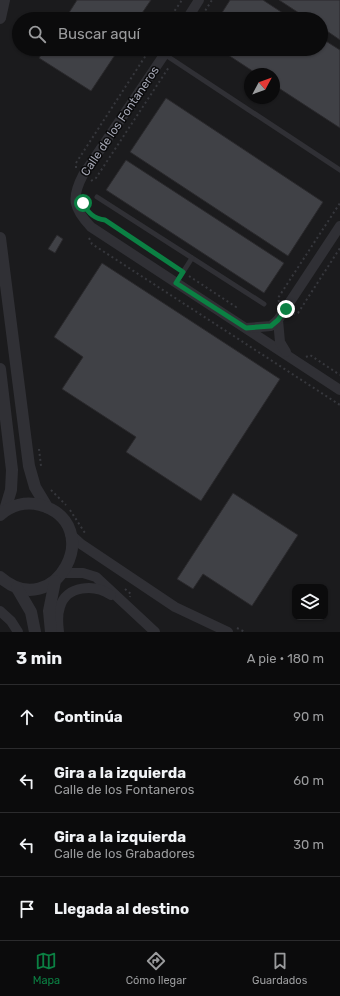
<!DOCTYPE html>
<html lang="es">
<head>
<meta charset="utf-8">
<style>
	:root { --surface:#0b0b0c; --page:#141415; --text:#f1f3f6; --muted:#9a9b9d; --line:#2b2b2d; --accent:#0b8043 }
	body { margin:0; font-family:Rubik,sans-serif; background:var(--page); color:var(--text) }
	.controls { position:absolute; right:12px; bottom:12px; display:grid; overflow:hidden; border-radius:8px; box-shadow:0 1px 3px #0004 }
	.controls button { width:36px; height:36px; display:grid; place-items:center; padding:0; border:0; border-bottom:1px solid var(--line); background:var(--surface); color:var(--text); font:20px sans-serif }
	.compass { position:absolute; left:244px; top:68px; width:36px; height:36px; border-radius:50%; background:var(--surface); box-shadow:0 1px 3px #0004; rotate:49deg }
	.stop { position:absolute; width:12px; height:12px; margin:-9px; border:3px solid #0b8043; border-radius:50%; background:#fff }
	.stop.end { background:#0b8043; border-color:#fff; box-shadow:0 1px 4px #0008 }
	.list { margin:0; padding:0; list-style:none }
	h2 { display:flex; justify-content:space-between; align-items:center; height:52px; margin:0; padding:0 16px; font-size:17px }
	h2 small { font-size:13px; font-weight:400; color:var(--muted) }
	.list li { display:grid; grid-template-columns:26px 1fr auto; gap:12px; align-items:center; box-sizing:border-box; height:64px; padding:0 16px; border-top:1px solid var(--line) }
	.list b { display:block; font-size:15px; white-space:nowrap }
	.list p { margin:0; font-size:13px; white-space:nowrap; color:var(--muted) }
	.list em { font-size:13px; font-style:normal; color:var(--muted) }
	.icon { flex:none; width:22px; height:22px; fill:none; stroke:currentColor; stroke-width:2; stroke-linecap:round; stroke-linejoin:round }
	.map { position:relative; flex:none; width:340px; height:632px; overflow:hidden }
	.search { position:absolute; background:var(--surface); box-shadow:0 1px 3px #0004; left:12px; right:12px; top:12px; height:44px; display:flex; align-items:center; gap:10px; box-sizing:border-box; padding:0 14px; border-radius:22px; color:var(--muted); font-size:15px }
	.sheet { height:308px; background:var(--surface) }
	nav { display:flex; justify-content:space-around; align-items:center; box-sizing:border-box; height:56px; border-top:1px solid var(--line); background:var(--surface); font-size:11px; color:var(--muted) }
	nav a { display:grid; justify-items:center; gap:2px }
	nav .on { color:var(--accent) }
	.map>svg:first-child { display:block }
	.built { fill:#1b1b1d; fill-rule:evenodd }
	.building { fill:#404146; stroke:#2a292c }
	.lines { fill:none; stroke-linecap:round; stroke-linejoin:round }
	.path { stroke:#36373c; stroke-width:2; stroke-dasharray:2 3; stroke-linecap:butt }
	.service { stroke:#303035; stroke-width:5 }
	.minor { stroke:#303035; stroke-width:10 }
	.tertiary { stroke:#303035; stroke-width:12 }
	.route { stroke:#0b8043; stroke-width:5 }
	.labels { text-anchor:middle; dominant-baseline:central; stroke-width:3; stroke-linejoin:round; paint-order:stroke }
	.street-label { font-size:12px; fill:#a1a3b0; stroke:#0a0a0b }
</style>
</head>
<body>
<div class="map">
<svg width="340" height="632" viewBox="0 0 340 632">
	<rect width="100%" height="100%" fill="#0f0f10"/>
	<!-- built -->
	<path class="built" d="M0 0H340V632H0ZM19 19H321V49H19ZM250 74H274V98H250ZM295 587H325V617H295Z"/>
	<!-- building -->
	<g class="building">
		<polygon points="77,0 151,0 138,19 65,19"/>
		<polygon points="230,0 263,0 292,19 218,19"/>
		<polygon points="279,0 340,0 340,40 321,27 321,19 308,19"/>
		<polygon points="321,38 340,50 340,128 274,85 274,74 257,74 219,49 321,49"/>
		<polygon points="45,49 119,49 91,91 39,58"/>
		<polygon points="166,98 323,202 288,256 130,152"/>
		<polygon points="126,160 284,263 264,293 106,190"/>
		<polygon points="57,235 63,239 55,253 48,249"/>
		<polygon points="102,263 280,379 201,501 126,452 136,437 62,389 83,357 54,337"/>
		<polygon points="233,493 298,535 252,606 203,574 193,589 177,579"/>
	</g>
	<g class="lines">
		<!-- path -->
		<g class="path">
			<polyline points="169,19 182,0"/>
			<polyline points="200,19 212,0"/>
			<polyline points="177,55 181,49"/>
			<polyline points="76,168 76,163 150,49"/>
			<polyline points="91,181 96,178 169,67"/>
			<polyline points="98,220 105,220 177,268"/>
			<polyline points="89,238 92,244 340,405"/>
			<polyline points="189,276 236,307 236,310"/>
			<polyline points="279,302 278,298 340,203"/>
			<polyline points="293,314 298,313 340,248"/>
			<polyline points="306,357 310,355 340,375"/>
			<polyline points="39,449 41,466"/>
			<polyline points="51,490 66,505"/>
			<polyline points="70,510 85,533"/>
			<polyline points="125,589 131,594 130,597"/>
			<polyline points="237,628 245,632"/>
		</g>
		<!-- service -->
		<g class="service">
			<polyline points="164,54 340,170"/>
			<polyline points="97,197 264,304"/>
			<polyline points="176,283 192,258"/>
		</g>
		<!-- minor -->
		<g class="minor">
			<polyline points="187,19 199,0"/>
			<path d="M168 49 83 175C71 198 73 208 91 227L340 390"/>
			<polyline points="278,320 280,342 286,352"/>
			<polyline points="246,328 271,326 278,320 340,226"/>
			<polyline points="70,534 81,544 175,607 228,632"/>
			<polyline points="63,573 83,573 96,577 155,632"/>
			<polyline points="0,611 11,621 18,632"/>
			<path d="M59 632C58 624 57 615 60 607 66 585 95 584 111 595"/>
		</g>
		<!-- tertiary -->
		<g class="tertiary">
			<polyline points="0,18 4,0"/>
			<polyline points="0,238 29,466 35,487 47,507"/>
			<polyline points="0,369 12,470 11,490 5,510"/>
			<path d="M0 515C11 505 26 501 40 505 108 524 55 625 0 577"/>
			<polyline points="17,588 31,612 35,632"/>
			<polyline points="51,632 49,611 55,581"/>
		</g>
	</g>
	<g class="lines">
		<!-- route -->
		<path class="route" d="M83 203C88 213 94 219 105 220L183 272 176 283 246 328 271 326 278 320 286 309"/>
	</g>
	<g class="labels">
		<!-- street labels -->
		<g class="street-label">
			<text transform="translate(120 121) rotate(-56)">Calle de los Fontaneros</text>
		</g>
	</g>
</svg>
<div class="controls">
<button><svg class="icon" aria-label="layers" viewBox="0 0 24 24"><path d="M12 4l9 5-9 5-9-5zM3 14l9 5 9-5"/></svg></button>
</div>
<svg class="compass" viewBox="-18 -18 36 36"><path d="M0-13l5 13h-10z" fill="#e53935"/><path d="M0 13l5-13h-10z" fill="#9a9b9d"/></svg>
<div class="stop" style="left:83px;top:203px"></div>
<div class="stop end" style="left:286px;top:309px"></div>
<div class="search"><svg class="icon" aria-label="search" viewBox="0 0 24 24"><circle cx="10" cy="10" r="6"/><path d="M15 15l6 6"/></svg>Buscar aquí</div>
</div>
<section class="sheet">
<h2>3 min<small>A pie · 180 m</small></h2>
<ul class="list">
<li><svg class="icon" aria-label="ahead" viewBox="0 0 24 24"><path d="M12 20V5M6 11l6-6 6 6"/></svg><div><b>Continúa</b></div><em>90 m</em></li>
<li><svg class="icon" aria-label="left" viewBox="0 0 24 24"><path d="M17 20v-9H6M10 6l-5 5 5 5"/></svg><div><b>Gira a la izquierda</b><p>Calle de los Fontaneros</p></div><em>60 m</em></li>
<li><svg class="icon" aria-label="left" viewBox="0 0 24 24"><path d="M17 20v-9H6M10 6l-5 5 5 5"/></svg><div><b>Gira a la izquierda</b><p>Calle de los Grabadores</p></div><em>30 m</em></li>
<li><svg class="icon" aria-label="arrive" viewBox="0 0 24 24"><path d="M6 21V4h12l-3 4 3 4H6"/></svg><div><b>Llegada al destino</b></div></li>
</ul>
</section>
<nav>
<a class="on"><svg class="icon" aria-label="map" viewBox="0 0 24 24"><path d="M3 6l6-2 6 2 6-2v14l-6 2-6-2-6 2zM9 4v14M15 6v14"/></svg>Mapa</a>
<a><svg class="icon" aria-label="directions" viewBox="0 0 24 24"><path d="M12 3l9 9-9 9-9-9zM9 14v-3h6M13 9l2 2-2 2"/></svg>Cómo llegar</a>
<a><svg class="icon" aria-label="saved" viewBox="0 0 24 24"><path d="M7 4h10v16l-5-4-5 4z"/></svg>Guardados</a>
</nav>
</body>
</html>
